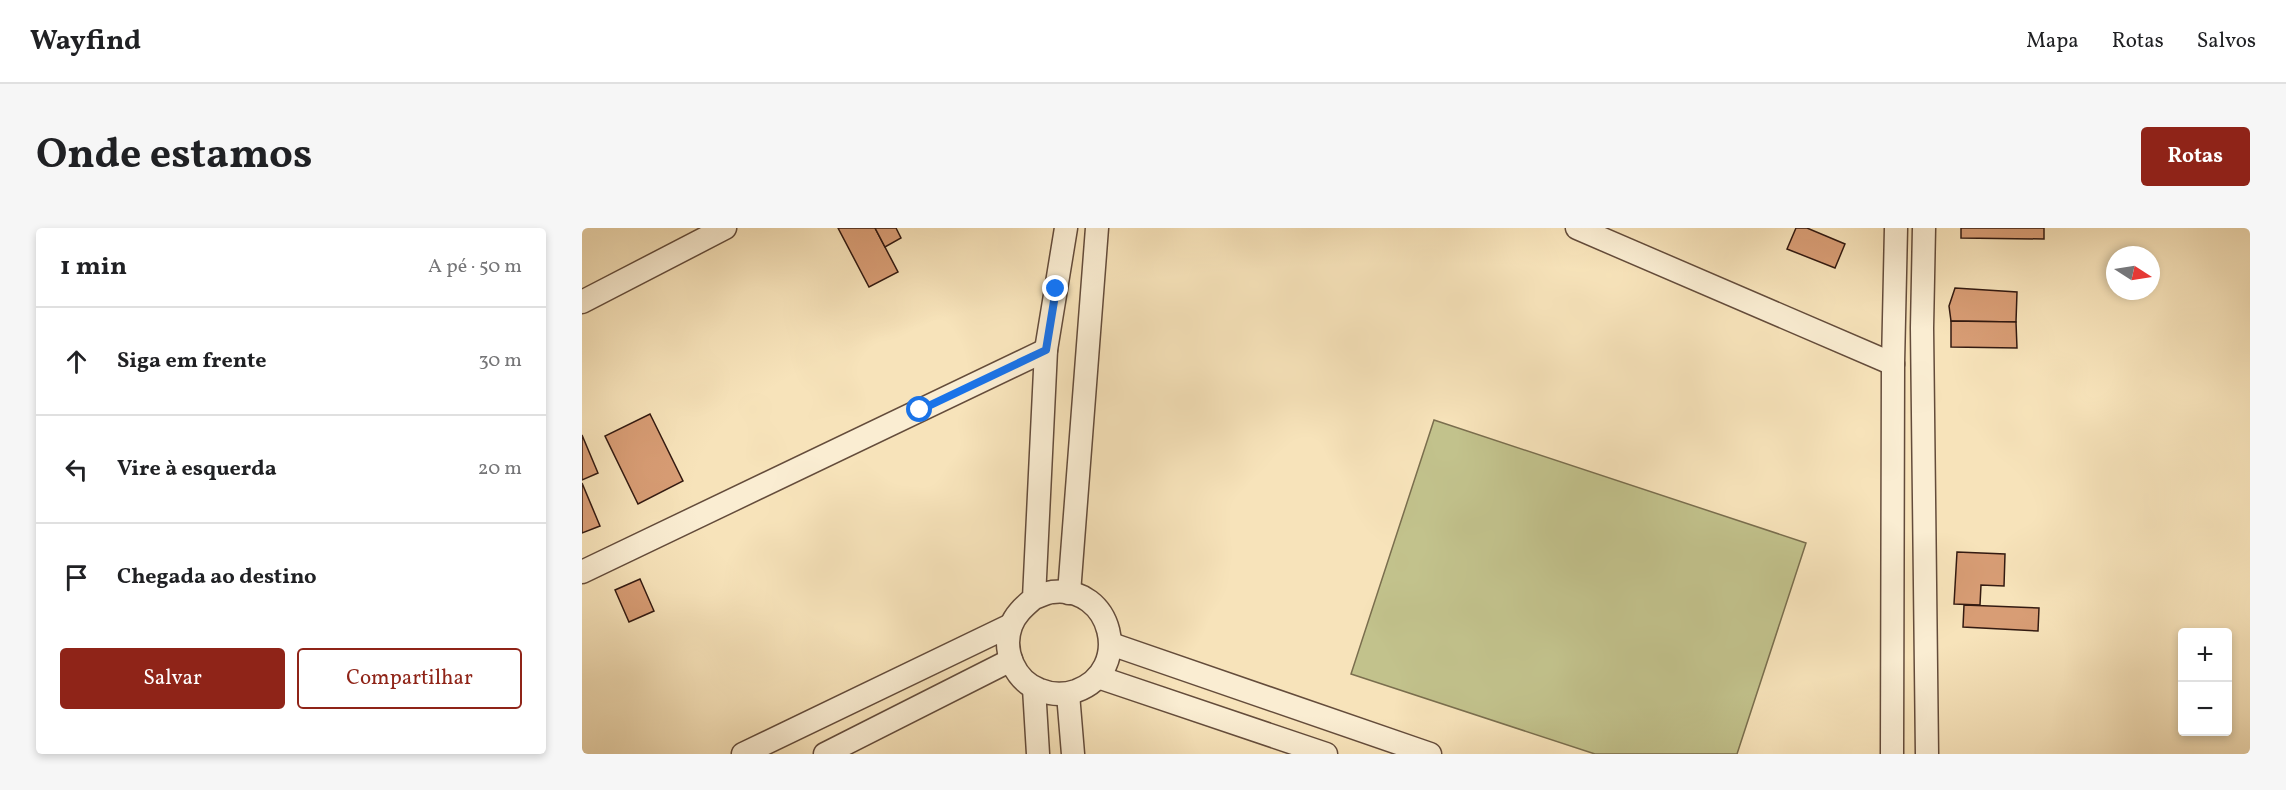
<!DOCTYPE html>
<html lang="pt">
<head>
<meta charset="utf-8">
<style>
	:root { --surface:#fff; --page:#f6f6f6; --text:#202124; --muted:#757577; --line:#e0e0e0; --accent:#8f2418 }
	body { margin:0; font-family:Vollkorn,serif; background:var(--page); color:var(--text) }
	.controls { position:absolute; right:18px; bottom:18px; display:grid; overflow:hidden; border-radius:6px; box-shadow:0 3px 9px #0003 }
	.controls button { width:54px; height:54px; display:grid; place-items:center; padding:0; border:0; border-bottom:2px solid var(--line); background:var(--surface); color:var(--text); font:30px sans-serif }
	.compass { position:absolute; left:1524px; top:18px; width:54px; height:54px; border-radius:50%; background:var(--surface); box-shadow:0 3px 9px #0003; rotate:102deg }
	.stop { position:absolute; width:18px; height:18px; margin:-14px; border:4px solid #1a73e8; border-radius:50%; background:#fff }
	.stop.end { background:#1a73e8; border-color:#fff; box-shadow:0 2px 6px #0008 }
	.list { margin:0; padding:0; list-style:none }
	h2 { display:flex; justify-content:space-between; align-items:center; height:78px; margin:0; padding:0 24px; font-size:26px }
	h2 small { font-size:20px; font-weight:400; color:var(--muted) }
	.list li { display:grid; grid-template-columns:39px 1fr auto; gap:18px; align-items:center; box-sizing:border-box; height:108px; padding:0 24px; border-top:2px solid var(--line) }
	.list b { display:block; font-size:22px; white-space:nowrap }
	.list em { font-size:20px; font-style:normal; color:var(--muted) }
	.actions { display:flex; gap:12px; padding:18px 24px }
	.actions a { flex:1; padding:14px 0; border:2px solid var(--accent); border-radius:6px; text-align:center; font-size:21px; color:var(--accent) }
	.actions .main { background:var(--accent); color:#fff }
	.icon { flex:none; width:33px; height:33px; fill:none; stroke:currentColor; stroke-width:2; stroke-linecap:round; stroke-linejoin:round }
	.map { position:relative; flex:none; width:1668px; height:526px; overflow:hidden; border-radius:6px }
	header { display:flex; align-items:center; gap:36px; box-sizing:border-box; height:84px; padding:0 30px; background:var(--surface); border-bottom:2px solid var(--line) }
	header strong { font-size:28px }
	nav { display:flex; gap:33px; margin-inline-start:auto; font-size:21px }
	.intro { display:flex; align-items:center; justify-content:space-between; box-sizing:border-box; height:144px; padding:0 36px }
	h1 { margin:0; font-size:42px }
	.button { padding:15px 27px; border-radius:6px; background:var(--accent); color:#fff; font-size:21px; font-weight:700 }
	main { display:flex; gap:36px; padding:0 36px }
	aside { flex:1; background:var(--surface); border-radius:6px; box-shadow:0 3px 9px #0003 }
	.map>svg:first-child { display:block }
	.green { fill:#c2c28c; stroke:#7a6e4e; stroke-width:1.5 }
	.building { fill:#d89d75; stroke:#331a11; stroke-width:1.5 }
	.lines { fill:none; stroke-linecap:round; stroke-linejoin:round }
	.street-casing { stroke:#644c3b; stroke-width:25 }
	.street { stroke:#faedd2; stroke-width:22 }
	.route { stroke:#1a73e8; stroke-width:8 }
</style>
</head>
<body>
<header>
<strong>Wayfind</strong>
<nav><a>Mapa</a><a>Rotas</a><a>Salvos</a></nav>
</header>
<div class="intro"><h1>Onde estamos</h1><a class="button">Rotas</a></div>
<main>
<aside>
<h2>1 min<small>A pé · 50 m</small></h2>
<ul class="list">
<li><svg class="icon" aria-label="ahead" viewBox="0 0 24 24"><path d="M12 20V5M6 11l6-6 6 6"/></svg><div><b>Siga em frente</b></div><em>30 m</em></li>
<li><svg class="icon" aria-label="left" viewBox="0 0 24 24"><path d="M17 20v-9H6M10 6l-5 5 5 5"/></svg><div><b>Vire à esquerda</b></div><em>20 m</em></li>
<li><svg class="icon" aria-label="arrive" viewBox="0 0 24 24"><path d="M6 21V4h12l-3 4 3 4H6"/></svg><div><b>Chegada ao destino</b></div></li>
</ul>
<div class="actions"><a class="main">Salvar</a><a>Compartilhar</a></div>
</aside>
<div class="map">
<svg width="1668" height="526" viewBox="0 0 1668 526">
	<rect width="100%" height="100%" fill="#f7e3ba"/>
	<filter id="stains"><feTurbulence type="fractalNoise" baseFrequency=".00333" numOctaves="4"/><feColorMatrix values="0 0 0 0 .2 0 0 0 0 .09 0 0 0 0 .02 0 0 0 .5 -.17"/></filter>
	<radialGradient id="worn" r=".72"><stop offset=".6" stop-color="#630" stop-opacity="0"/><stop offset="1" stop-color="#630" stop-opacity=".3"/></radialGradient>
	<!-- green -->
	<polygon class="green" points="852,192 1224,315 1155,526 1013,526 769,446"/>
	<!-- building -->
	<g class="building">
		<polygon points="256,0 293,0 316,44 287,59"/>
		<polygon points="293,0 314,0 319,10 303,19"/>
		<polygon points="1214,0 1225,0 1263,16 1253,40 1205,21"/>
		<polygon points="1379,0 1462,0 1462,11 1379,10"/>
		<polygon points="1373,60 1435,64 1434,94 1369,93 1367,78"/>
		<polygon points="1369,93 1434,94 1435,120 1369,119"/>
		<polygon points="68,186 101,253 56,276 23,208"/>
		<polygon points="0,207 16,245 0,252"/>
		<polygon points="0,255 18,298 0,305"/>
		<polygon points="1375,324 1423,326 1422,358 1399,357 1398,377 1372,376"/>
		<polygon points="58,351 72,383 47,394 33,362"/>
		<polygon points="1382,377 1457,380 1456,403 1381,399"/>
	</g>
	<g class="lines">
		<defs>
			<g id="street">
				<polyline points="995,0 1311,136"/>
				<polyline points="1342,0 1340,100 1345,526"/>
				<polyline points="0,74 143,0"/>
				<polyline points="0,344 464,122"/>
				<polyline points="487,365 515,0"/>
				<path d="M452 370C458 368 464 365 470 364 530 356 552 442 494 463 482 467 470 467 458 462 433 453 420 423 429 398 433 386 443 378 452 370L464 122 484 0"/>
				<polyline points="529,416 848,526"/>
				<polyline points="516,449 744,526"/>
				<polyline points="452,460 456,526"/>
				<polyline points="486,466 491,526"/>
				<polyline points="161,526 429,397"/>
				<polyline points="243,526 429,432"/>
				<polyline points="1310,526 1311,136 1314,0"/>
			</g>
		</defs>
		<!-- street casing -->
		<use href="#street" class="street-casing"/>
		<!-- street -->
		<use href="#street" class="street"/>
	</g>
	<g class="lines">
		<!-- route -->
		<polyline class="route" points="338,182 464,122 474,61"/>
	</g>
	<rect width="100%" height="100%" filter="url(#stains)"/>
	<rect width="100%" height="100%" fill="url(#worn)"/>
</svg>
<div class="controls">
<button>+</button>
<button>−</button>
</div>
<svg class="compass" viewBox="-18 -18 36 36"><path d="M0-13l5 13h-10z" fill="#e53935"/><path d="M0 13l5-13h-10z" fill="#757577"/></svg>
<div class="stop" style="left:338px;top:182px"></div>
<div class="stop end" style="left:474px;top:61px"></div>
</div>
</main>
</body>
</html>
